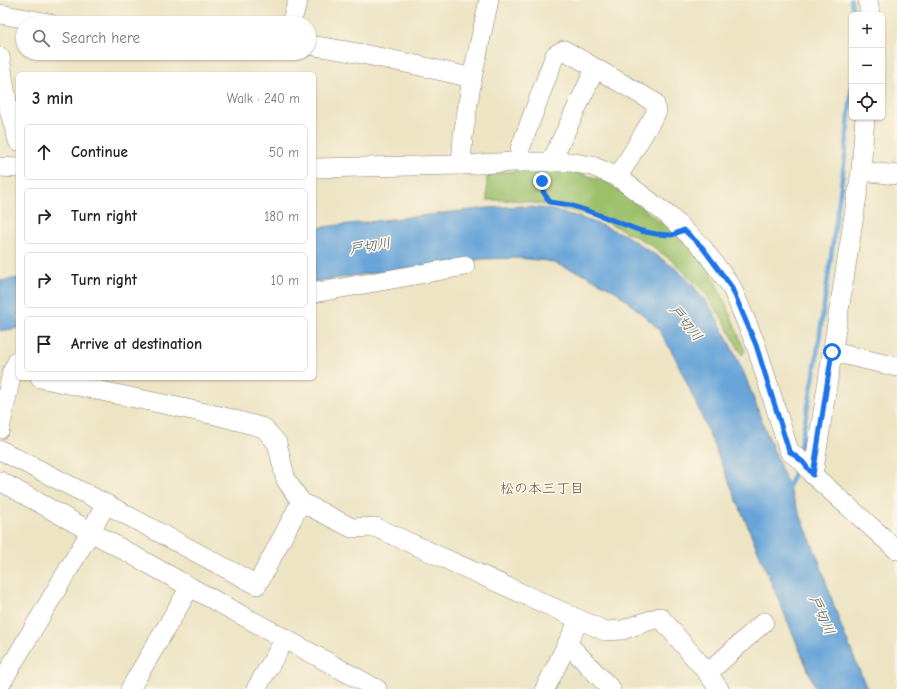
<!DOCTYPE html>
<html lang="en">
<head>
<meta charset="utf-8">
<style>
	:root { --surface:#fff; --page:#f2f2f2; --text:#222; --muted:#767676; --line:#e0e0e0 }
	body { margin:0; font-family:"Comic Neue","Klee One",sans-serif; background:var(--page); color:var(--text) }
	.controls { position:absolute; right:12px; top:12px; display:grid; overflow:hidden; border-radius:6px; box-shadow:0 1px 3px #0004 }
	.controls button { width:36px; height:36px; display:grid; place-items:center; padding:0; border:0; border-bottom:1px solid var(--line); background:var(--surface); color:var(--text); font:20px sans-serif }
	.stop { position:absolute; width:12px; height:12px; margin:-9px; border:3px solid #1a73e8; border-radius:50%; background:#fff }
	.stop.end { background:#1a73e8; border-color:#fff; box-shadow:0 1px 4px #0008 }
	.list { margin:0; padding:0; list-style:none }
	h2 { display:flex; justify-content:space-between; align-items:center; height:52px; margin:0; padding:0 16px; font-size:17px }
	h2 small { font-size:13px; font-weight:400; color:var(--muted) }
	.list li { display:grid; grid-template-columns:26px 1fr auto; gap:12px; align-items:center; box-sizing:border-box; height:56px; margin:0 8px 8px; padding:0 8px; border:1px solid var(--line); border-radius:6px }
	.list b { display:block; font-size:15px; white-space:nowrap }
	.list em { font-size:13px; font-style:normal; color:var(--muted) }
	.icon { flex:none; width:22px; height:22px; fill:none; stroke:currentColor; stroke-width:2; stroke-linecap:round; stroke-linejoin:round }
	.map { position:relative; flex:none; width:897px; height:689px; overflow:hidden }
	.search { position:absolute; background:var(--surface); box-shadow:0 1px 3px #0004; left:16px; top:16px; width:300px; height:44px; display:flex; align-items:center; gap:10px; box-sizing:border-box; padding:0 14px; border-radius:22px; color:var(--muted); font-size:15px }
	.panel { position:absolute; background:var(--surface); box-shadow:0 1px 3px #0004; left:16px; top:72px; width:300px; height:308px; border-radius:6px }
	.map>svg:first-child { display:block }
	.green { fill:#9cc06a; stroke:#5c6e43 }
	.water { fill:#67a4d8; stroke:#42607a }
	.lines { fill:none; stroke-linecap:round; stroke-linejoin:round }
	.stream { stroke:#67a4d8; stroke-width:4.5 }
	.minor-casing { stroke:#848070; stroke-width:20 }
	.path { stroke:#848070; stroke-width:2.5; stroke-dasharray:3 3; stroke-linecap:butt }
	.minor { stroke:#fff; stroke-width:19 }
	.route { stroke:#1a73e8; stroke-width:5 }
	.labels { text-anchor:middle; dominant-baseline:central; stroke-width:3.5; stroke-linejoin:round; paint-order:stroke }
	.water-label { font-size:14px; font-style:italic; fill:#3e5971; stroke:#fcf5e5 }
	.neighbourhood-label { font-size:14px; fill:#614b48; stroke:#fcf5e5 }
</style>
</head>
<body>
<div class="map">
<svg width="897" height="689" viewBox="0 0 897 689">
	<rect width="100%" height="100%" fill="#fcf5e5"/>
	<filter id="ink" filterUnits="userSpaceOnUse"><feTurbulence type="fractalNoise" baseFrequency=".025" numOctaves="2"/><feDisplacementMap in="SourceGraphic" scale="8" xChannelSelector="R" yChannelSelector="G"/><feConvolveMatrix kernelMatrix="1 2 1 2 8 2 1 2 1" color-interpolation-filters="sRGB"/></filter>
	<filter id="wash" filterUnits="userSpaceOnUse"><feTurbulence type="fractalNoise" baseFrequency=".012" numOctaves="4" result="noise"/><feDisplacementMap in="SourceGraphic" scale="16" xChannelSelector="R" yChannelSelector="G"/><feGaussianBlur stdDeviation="0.9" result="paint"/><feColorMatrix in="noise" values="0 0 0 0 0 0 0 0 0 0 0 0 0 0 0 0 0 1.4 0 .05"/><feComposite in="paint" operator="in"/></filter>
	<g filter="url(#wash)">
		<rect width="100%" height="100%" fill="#ede4c4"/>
		<!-- green -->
		<polygon class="green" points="554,167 579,173 605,181 639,205 691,247 712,275 727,307 745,351 742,355 725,323 705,293 674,262 648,243 619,228 591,215 556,207 517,200 487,200 487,174"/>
		<!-- water -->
		<g class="water">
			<polygon points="521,206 549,209 579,217 603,226 625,235 675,268 692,284 709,305 723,330 744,373 767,434 819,561 841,626 867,689 816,689 696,403 675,357 658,328 617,292 586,275 548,261 518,258 483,259 385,271 314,282 314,228 488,208"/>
			<polygon points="18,278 18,328 0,331 0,281"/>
		</g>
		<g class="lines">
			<!-- stream -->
			<g class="stream">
				<polyline points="851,0 854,15"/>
				<polyline points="799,452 814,375 845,158 852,82"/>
				<polyline points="787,490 795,471 796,463"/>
			</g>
		</g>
	</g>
	<g filter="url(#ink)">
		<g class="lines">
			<defs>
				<g id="minor">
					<polyline points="868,0 870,15"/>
					<polyline points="0,14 49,23"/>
					<polyline points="291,23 298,0"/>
					<path d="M309 45C364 53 418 65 472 78"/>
					<polyline points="0,57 7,102 18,141"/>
					<polyline points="520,162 520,149 555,55 564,50 654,102 657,111 618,177"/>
					<polyline points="551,162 595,69"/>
					<polyline points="461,165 463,136 472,78 489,0"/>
					<polyline points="0,167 18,168"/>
					<polyline points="314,168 461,165 514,162 570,162 592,166 618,177 669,216 702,247 731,286 756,345 789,451 803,462 813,475 897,550"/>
					<polyline points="861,171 897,175"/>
					<polyline points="314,293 465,266"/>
					<polyline points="833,352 897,367"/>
					<polyline points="40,378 220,416 264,428 277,443 286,480 301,502 352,528 375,527 605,631 622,630 660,617 706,671 719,689"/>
					<polyline points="0,429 12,372 18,360"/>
					<polyline points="0,450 106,504 257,585 301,502"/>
					<polyline points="813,475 861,171 865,117"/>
					<polyline points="0,481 190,587 377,689"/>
					<polyline points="568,644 611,689"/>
					<polyline points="708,673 764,622"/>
					<polyline points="0,685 91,531 106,504"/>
					<polyline points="130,689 190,587"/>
					<polyline points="256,689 285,639"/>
					<polyline points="545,689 579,620"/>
				</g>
			</defs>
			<!-- minor casing -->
			<use href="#minor" class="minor-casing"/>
			<!-- path -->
			<g class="path">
				<path d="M543 179C541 190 544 193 550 202 565 204 580 207 595 213 617 221 638 232 662 234"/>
				<polyline points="533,181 542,181"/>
			</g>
			<!-- minor -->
			<use href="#minor" class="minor"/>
		</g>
	</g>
	<g class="lines" filter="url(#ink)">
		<!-- route -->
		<path class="route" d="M542 181C541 191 545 195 550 202L570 205 594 213 641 231 656 234 672 235 684 230 702 247 731 286 756 345 789 451 803 462 813 475 832 352"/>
	</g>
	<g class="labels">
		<!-- water labels -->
		<g class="water-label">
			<text transform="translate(370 246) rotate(-9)">戸切川</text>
			<text transform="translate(686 323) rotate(51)">戸切川</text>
			<text transform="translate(822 615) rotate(66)">戸切川</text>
		</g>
		<!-- neighbourhood labels -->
		<g class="neighbourhood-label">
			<text x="542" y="488">松の本三丁目</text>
		</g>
	</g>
</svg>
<div class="controls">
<button>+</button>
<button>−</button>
<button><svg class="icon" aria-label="locate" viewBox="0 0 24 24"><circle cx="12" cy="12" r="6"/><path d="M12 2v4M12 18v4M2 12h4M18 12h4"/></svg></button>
</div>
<div class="stop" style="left:832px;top:352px"></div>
<div class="stop end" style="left:542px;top:181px"></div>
<div class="search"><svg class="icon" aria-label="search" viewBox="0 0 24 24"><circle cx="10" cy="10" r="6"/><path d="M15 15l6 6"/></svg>Search here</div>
<section class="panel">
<h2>3 min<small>Walk · 240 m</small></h2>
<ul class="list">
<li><svg class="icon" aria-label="ahead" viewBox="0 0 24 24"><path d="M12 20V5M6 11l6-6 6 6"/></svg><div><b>Continue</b></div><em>50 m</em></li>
<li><svg class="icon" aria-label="right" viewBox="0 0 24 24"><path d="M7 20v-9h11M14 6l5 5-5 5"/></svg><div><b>Turn right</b></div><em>180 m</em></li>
<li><svg class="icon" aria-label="right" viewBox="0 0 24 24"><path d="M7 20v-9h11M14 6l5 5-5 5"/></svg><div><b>Turn right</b></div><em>10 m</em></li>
<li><svg class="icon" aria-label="arrive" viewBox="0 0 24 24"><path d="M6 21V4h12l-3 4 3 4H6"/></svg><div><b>Arrive at destination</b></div></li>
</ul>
</section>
</div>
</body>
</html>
